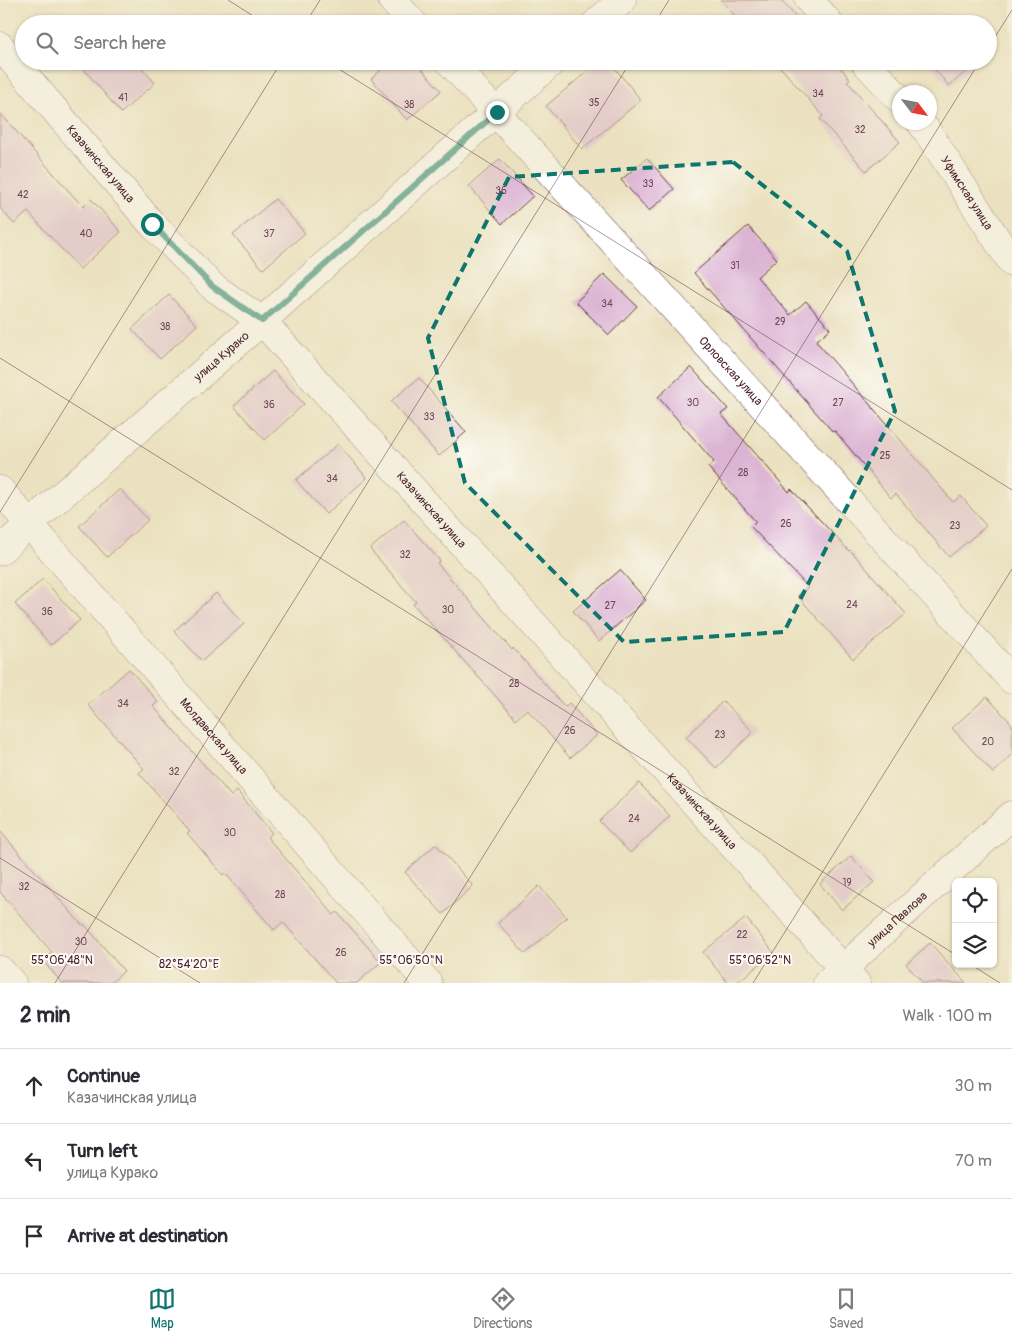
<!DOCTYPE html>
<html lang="en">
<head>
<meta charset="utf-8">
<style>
	:root { --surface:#fff; --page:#f7f7f7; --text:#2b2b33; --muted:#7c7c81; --line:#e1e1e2; --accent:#0f766e }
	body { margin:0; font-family:Pangolin,sans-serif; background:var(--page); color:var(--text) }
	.controls { position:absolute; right:15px; bottom:15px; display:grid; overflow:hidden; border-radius:8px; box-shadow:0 1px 4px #0004 }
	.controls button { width:45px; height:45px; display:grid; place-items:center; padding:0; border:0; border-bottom:1px solid var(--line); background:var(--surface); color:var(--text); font:25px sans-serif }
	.compass { position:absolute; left:892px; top:85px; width:45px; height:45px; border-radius:50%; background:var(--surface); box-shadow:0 1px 4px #0004; rotate:122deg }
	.stop { position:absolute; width:15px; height:15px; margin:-11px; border:4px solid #0f766e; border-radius:50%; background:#fff }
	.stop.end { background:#0f766e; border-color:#fff; box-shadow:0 1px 5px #0008 }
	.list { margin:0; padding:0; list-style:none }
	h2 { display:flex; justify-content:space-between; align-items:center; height:65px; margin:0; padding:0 20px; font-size:21px }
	h2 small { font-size:16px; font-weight:400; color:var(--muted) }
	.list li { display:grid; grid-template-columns:32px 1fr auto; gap:15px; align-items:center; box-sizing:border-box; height:75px; padding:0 20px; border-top:1px solid var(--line) }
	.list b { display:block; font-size:19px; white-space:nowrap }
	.list p { margin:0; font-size:16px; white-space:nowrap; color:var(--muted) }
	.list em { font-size:16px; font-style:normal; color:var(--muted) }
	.icon { flex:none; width:28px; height:28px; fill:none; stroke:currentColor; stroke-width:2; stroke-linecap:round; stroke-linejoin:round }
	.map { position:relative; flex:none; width:1012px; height:983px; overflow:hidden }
	.search { position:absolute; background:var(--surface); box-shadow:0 1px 4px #0004; left:15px; right:15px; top:15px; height:55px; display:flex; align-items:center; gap:12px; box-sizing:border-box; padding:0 18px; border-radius:28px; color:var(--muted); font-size:19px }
	.sheet { height:290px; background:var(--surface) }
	nav { display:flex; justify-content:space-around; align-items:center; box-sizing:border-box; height:70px; border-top:1px solid var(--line); background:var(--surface); font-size:14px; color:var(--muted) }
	nav a { display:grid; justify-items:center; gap:2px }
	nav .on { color:var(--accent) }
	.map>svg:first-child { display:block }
	.building { fill:#dbb3d3 }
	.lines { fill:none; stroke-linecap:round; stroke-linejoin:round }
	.minor-casing { stroke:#623c41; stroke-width:29 }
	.minor { stroke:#fff; stroke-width:28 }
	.route { stroke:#0f766e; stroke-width:6 }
	.marked { fill:none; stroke:#0f766e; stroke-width:4; stroke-dasharray:10 6; stroke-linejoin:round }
	.ticks { fill:none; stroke:#4a1f2b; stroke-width:1; stroke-opacity:0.45 }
	.labels { text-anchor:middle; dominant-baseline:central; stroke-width:4; stroke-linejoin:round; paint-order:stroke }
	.number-label { font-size:10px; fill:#6e4455 }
	.street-label { font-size:12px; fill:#4a1f2b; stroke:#fdfcf7 }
	.ticks-label { font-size:12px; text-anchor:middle; fill:#4a1f2b; stroke:#fdfcf7; stroke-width:4; stroke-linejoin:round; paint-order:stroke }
</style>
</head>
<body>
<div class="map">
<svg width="1012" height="983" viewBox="0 0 1012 983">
	<rect width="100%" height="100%" fill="#fdfcf7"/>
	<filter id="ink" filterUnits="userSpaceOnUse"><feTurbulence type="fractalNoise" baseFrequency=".02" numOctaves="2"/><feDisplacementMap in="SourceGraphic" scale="10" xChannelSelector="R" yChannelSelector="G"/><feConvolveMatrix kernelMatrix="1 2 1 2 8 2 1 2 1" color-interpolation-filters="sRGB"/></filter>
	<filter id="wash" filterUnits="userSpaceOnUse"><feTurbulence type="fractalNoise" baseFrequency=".0096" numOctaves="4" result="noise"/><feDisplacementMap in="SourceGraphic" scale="20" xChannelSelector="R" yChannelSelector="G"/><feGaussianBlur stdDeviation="1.12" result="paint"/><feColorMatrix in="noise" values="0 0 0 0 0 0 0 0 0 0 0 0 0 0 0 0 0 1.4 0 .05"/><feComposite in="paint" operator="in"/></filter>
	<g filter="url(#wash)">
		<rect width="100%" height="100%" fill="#ebe1c0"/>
		<g id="blocks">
			<!-- building -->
			<g class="building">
				<polygon points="721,0 781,0 802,24 742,24"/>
				<polygon points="947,15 955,24 937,24"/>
				<polygon points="77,61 136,61 155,83 121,113"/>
				<polygon points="391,61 415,61 441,91 407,120 371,79"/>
				<polygon points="600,61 609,61 641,100 582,149 546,106"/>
				<polygon points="775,61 835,61 850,79 847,81 900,142 866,171 820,119 823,116"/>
				<polygon points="928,61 978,61 949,86"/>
				<polygon points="0,113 83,207 91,199 121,232 80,269 28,212 14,224 0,208"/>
				<polygon points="647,158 674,189 649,211 621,180"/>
				<polygon points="500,159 533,196 502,224 469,186"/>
				<polygon points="275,199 305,233 263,269 233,235"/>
				<polygon points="748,226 777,259 757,277 790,315 806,301 830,329 816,341 953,502 961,496 986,526 949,557 896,494 891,498 835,431 833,432 694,273"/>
				<polygon points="604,274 637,306 609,335 576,302"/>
				<polygon points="169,295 197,325 160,359 132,329"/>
				<polygon points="691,367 728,409 721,414 789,492 791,489 849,551 850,550 906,614 853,659 798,596 808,587 751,527 756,522 708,467 714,462 658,397"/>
				<polygon points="273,371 304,404 265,440 234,406"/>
				<polygon points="419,378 466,432 439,456 391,401"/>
				<polygon points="338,444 367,478 326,514 296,480"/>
				<polygon points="120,489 148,520 107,557 79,526"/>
				<polygon points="404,520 440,561 437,563 512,650 513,648 565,707 569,703 597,735 570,758 527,709 516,719 413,604 416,602 370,549"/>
				<polygon points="620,570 646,600 599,641 573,611"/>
				<polygon points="43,579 80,620 51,645 15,604"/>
				<polygon points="216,593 244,624 202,661 174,631"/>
				<polygon points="129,669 158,702 153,706 231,796 237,791 272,833 267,837 334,915 337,912 381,962 357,983 336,983 283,922 274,930 225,873 223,875 187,833 190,831 139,773 144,769 88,705"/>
				<polygon points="987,697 1012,724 1012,755 993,773 952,728"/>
				<polygon points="723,701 753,732 716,768 686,737"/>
				<polygon points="639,783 670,816 630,853 599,821"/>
				<polygon points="0,831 82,925 84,924 124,971 111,983 62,983 42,960 52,952 0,892"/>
				<polygon points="436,844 473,886 443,914 405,872"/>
				<polygon points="851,856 874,882 842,910 820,884"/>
				<polygon points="539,886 567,917 525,954 498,923"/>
				<polygon points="746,918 774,953 736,983 728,983 703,952"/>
				<polygon points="930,943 966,983 923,983 906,964"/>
			</g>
		</g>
	</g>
	<g filter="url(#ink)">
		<use href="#blocks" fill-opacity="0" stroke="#623c41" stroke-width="1"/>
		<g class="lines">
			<defs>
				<g id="minor">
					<polyline points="392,0 414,24"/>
					<polyline points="809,0 830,24"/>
					<polyline points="595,24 622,0"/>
					<path id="s1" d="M0 46 152 224 212 286 262 321 856 983"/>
					<path id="s2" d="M449 61 1012 680"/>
					<polyline points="864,61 900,100"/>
					<path id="s3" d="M920 122 927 131 1012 263"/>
					<path id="s4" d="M0 490 428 983"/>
					<path id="s5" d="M0 551 30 523 262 321 553 61"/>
					<polyline points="0,970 12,983"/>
					<path id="s6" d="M827 983 1012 815"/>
				</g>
			</defs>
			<!-- minor casing -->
			<use href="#minor" class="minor-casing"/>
			<!-- minor -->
			<use href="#minor" class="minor"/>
		</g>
	</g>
	<g class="lines" filter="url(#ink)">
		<!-- route -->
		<polyline class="route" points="152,224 212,286 262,321 497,112"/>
	</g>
	<!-- marked area -->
	<path d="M0 0H1012V983H0ZM733 162 847 251 895 411 784 632 624 642 465 483 428 338 509 177Z" fill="#ebe1c0" fill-opacity=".55" fill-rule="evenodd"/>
	<path class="marked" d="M733 162 847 251 895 411 784 632 624 642 465 483 428 338 509 177Z"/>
	<!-- ticks -->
	<path class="ticks" d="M228 0 266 24M305 24 320 0M654 24 669 0M988 48 1012 10M326 61 1012 490M0 358 956 955M0 512 282 61M0 858 200 983M970 964 1000 983M55 983 631 61M404 983 980 61M753 983 1012 569"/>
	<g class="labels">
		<!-- number labels -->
		<g class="number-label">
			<text x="818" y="94">34</text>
			<text x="123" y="98">41</text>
			<text x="594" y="103">35</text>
			<text x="409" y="105">38</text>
			<text x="860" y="130">32</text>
			<text x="648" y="184">33</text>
			<text x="501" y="191">36</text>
			<text x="23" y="195">42</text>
			<text x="86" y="234">40</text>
			<text x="269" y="234">37</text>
			<text x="735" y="266">31</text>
			<text x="607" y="304">34</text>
			<text x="780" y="322">29</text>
			<text x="165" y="327">38</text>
			<text x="693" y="403">30</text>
			<text x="838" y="403">27</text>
			<text x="269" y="405">36</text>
			<text x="429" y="417">33</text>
			<text x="885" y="456">25</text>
			<text x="743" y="473">28</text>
			<text x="332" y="479">34</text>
			<text x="786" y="524">26</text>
			<text x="955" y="526">23</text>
			<text x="405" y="555">32</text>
			<text x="852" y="605">24</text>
			<text x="610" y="606">27</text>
			<text x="448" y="610">30</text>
			<text x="47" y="612">36</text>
			<text x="514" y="684">28</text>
			<text x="123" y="704">34</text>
			<text x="570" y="731">26</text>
			<text x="720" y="735">23</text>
			<text x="988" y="742">20</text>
			<text x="174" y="772">32</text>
			<text x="634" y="819">24</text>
			<text x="230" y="833">30</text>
			<text x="847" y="883">19</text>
			<text x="24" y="887">32</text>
			<text x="280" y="895">28</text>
			<text x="742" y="935">22</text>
			<text x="81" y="942">30</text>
			<text x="341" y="953">26</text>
		</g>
		<!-- street labels -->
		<g class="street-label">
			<text stroke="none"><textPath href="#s1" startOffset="155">Казачинская улица</textPath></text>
			<text stroke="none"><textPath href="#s3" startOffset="85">Уфимская улица</textPath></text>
			<text stroke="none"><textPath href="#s5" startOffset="295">улица Курако</textPath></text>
			<text stroke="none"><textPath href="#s2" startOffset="419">Орловская улица</textPath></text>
			<text stroke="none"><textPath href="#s1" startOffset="635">Казачинская улица</textPath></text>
			<text stroke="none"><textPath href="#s4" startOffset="326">Молдавская улица</textPath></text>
			<text stroke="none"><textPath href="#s1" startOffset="1040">Казачинская улица</textPath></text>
			<text stroke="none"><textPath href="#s6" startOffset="95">улица Павлова</textPath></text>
		</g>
	</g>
	<g class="ticks-label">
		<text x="62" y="964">55°06'48"N</text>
		<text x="411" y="964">55°06'50"N</text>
		<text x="760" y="964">55°06'52"N</text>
		<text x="189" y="968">82°54'20"E</text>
	</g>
</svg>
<div class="controls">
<button><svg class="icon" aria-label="locate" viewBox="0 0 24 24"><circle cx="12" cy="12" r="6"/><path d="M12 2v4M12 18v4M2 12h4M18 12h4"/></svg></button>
<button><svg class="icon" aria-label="layers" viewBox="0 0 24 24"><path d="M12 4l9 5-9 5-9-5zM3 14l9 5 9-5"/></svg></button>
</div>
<svg class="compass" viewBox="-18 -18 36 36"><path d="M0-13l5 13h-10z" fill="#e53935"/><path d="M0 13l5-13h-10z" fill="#7c7c81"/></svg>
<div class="stop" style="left:152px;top:224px"></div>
<div class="stop end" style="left:497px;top:112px"></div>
<div class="search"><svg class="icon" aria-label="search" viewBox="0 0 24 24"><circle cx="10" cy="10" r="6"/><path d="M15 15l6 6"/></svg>Search here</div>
</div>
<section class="sheet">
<h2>2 min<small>Walk · 100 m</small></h2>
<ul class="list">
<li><svg class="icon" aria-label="ahead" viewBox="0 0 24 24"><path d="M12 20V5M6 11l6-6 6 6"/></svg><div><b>Continue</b><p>Казачинская улица</p></div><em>30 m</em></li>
<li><svg class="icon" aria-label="left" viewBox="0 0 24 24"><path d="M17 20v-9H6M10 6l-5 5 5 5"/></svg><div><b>Turn left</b><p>улица Курако</p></div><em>70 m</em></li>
<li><svg class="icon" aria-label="arrive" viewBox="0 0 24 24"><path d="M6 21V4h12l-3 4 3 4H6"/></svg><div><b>Arrive at destination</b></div></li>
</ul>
</section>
<nav>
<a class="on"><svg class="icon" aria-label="map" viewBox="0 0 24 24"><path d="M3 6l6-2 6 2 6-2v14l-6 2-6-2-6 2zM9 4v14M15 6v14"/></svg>Map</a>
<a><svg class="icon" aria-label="directions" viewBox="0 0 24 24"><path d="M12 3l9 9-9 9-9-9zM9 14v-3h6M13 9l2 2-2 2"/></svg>Directions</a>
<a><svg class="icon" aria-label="saved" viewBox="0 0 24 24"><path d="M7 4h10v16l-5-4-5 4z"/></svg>Saved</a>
</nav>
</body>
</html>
